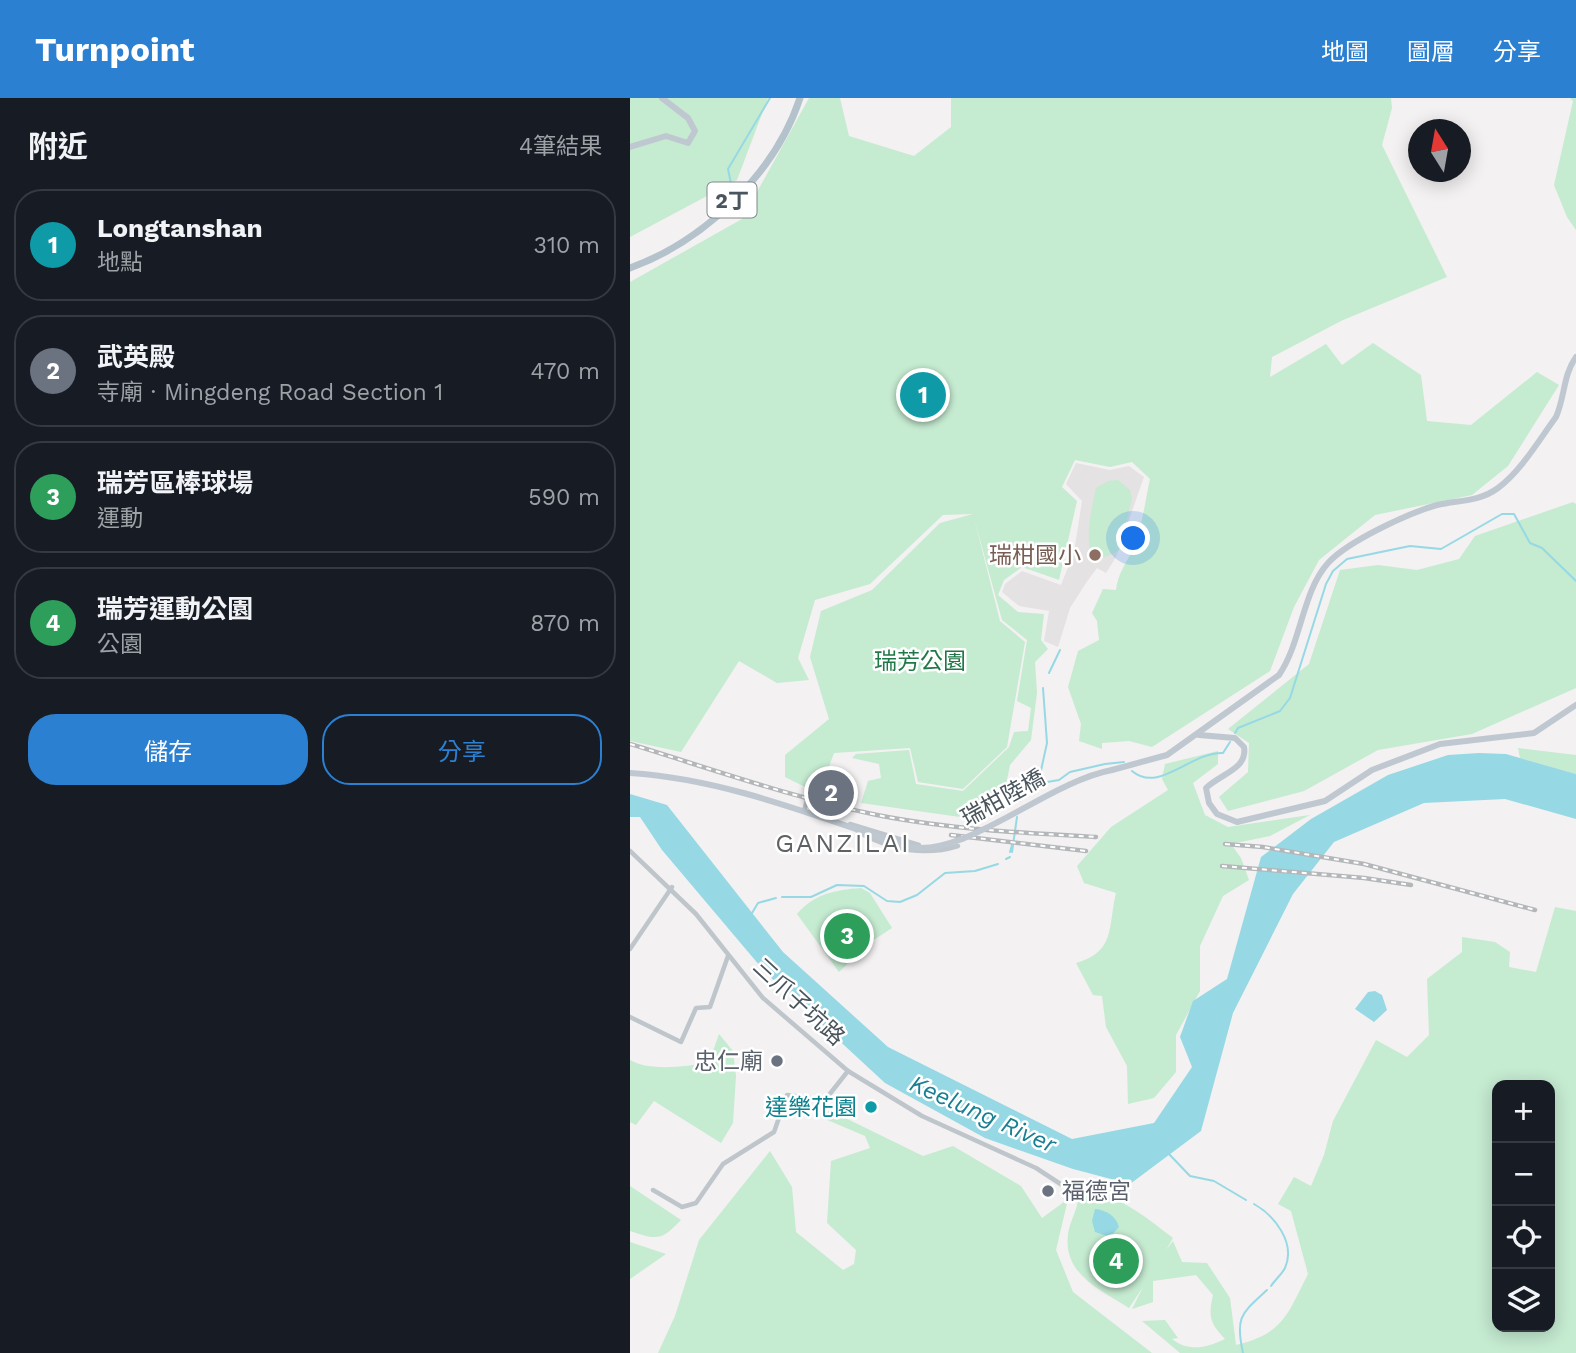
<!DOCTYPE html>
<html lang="zh-TW">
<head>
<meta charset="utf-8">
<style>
	:root { --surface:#171b24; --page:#242831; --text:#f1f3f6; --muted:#9ea1a6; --line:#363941; --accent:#2c80d2 }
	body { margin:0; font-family:"Work Sans","Noto Sans TC",sans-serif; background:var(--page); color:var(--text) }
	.controls { position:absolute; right:21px; bottom:21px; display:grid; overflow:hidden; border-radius:14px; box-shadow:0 4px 18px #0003 }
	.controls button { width:63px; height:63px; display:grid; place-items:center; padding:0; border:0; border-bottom:2px solid var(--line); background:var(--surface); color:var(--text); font:35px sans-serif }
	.compass { position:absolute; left:778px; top:21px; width:63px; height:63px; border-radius:50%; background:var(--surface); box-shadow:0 4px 18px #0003; rotate:349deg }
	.you { position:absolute; left:504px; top:441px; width:24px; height:24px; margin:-18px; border:5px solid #fff; border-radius:50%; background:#1a73e8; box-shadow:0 0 0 10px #1a73e833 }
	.badge { display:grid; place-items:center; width:46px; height:46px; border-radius:50%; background:var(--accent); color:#fff; font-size:23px; font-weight:700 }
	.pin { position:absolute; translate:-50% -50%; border:4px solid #fff; box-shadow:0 2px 7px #0006 }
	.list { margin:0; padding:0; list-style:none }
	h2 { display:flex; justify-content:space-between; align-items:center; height:91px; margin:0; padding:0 28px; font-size:30px }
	h2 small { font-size:23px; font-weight:400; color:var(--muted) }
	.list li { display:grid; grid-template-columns:46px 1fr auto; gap:21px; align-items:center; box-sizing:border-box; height:112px; margin:0 14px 14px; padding:0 14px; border:2px solid var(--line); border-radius:28px }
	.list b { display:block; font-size:26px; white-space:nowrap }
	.list p { margin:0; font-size:23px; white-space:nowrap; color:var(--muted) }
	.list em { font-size:23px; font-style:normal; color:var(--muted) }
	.actions { display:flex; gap:14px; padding:21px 28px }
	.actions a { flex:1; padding:16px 0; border:2px solid var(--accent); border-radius:28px; text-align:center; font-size:24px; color:var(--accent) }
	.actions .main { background:var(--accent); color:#fff }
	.icon { flex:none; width:38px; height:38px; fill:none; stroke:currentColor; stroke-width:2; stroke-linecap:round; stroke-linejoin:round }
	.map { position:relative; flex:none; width:946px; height:1255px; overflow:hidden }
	header { display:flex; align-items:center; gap:42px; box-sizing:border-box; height:98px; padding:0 35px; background:var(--accent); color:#fff }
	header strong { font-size:33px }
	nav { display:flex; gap:38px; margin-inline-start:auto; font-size:24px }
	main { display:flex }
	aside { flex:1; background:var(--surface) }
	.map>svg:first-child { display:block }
	.education { fill:#e4e2e2 }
	.green { fill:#c5ebd1; fill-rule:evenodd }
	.water { fill:#96d9e4 }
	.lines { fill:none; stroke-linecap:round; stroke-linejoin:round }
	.stream { stroke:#96d9e4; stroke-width:2 }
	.street { stroke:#bec6cc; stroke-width:4.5 }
	.secondary { stroke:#bfc8d0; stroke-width:6 }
	.primary { stroke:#b4c2cc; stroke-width:7 }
	.rail-casing { stroke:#b4b7ba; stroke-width:4.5 }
	.rail { stroke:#fff; stroke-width:2; stroke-dasharray:5; stroke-linecap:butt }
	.secondary-bridge { stroke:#bfc8d0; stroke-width:6 }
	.education-dot { fill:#8d6e63; stroke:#fff; stroke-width:2.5 }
	.worship-dot { fill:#6b7280; stroke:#fff; stroke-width:2.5 }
	.culture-dot { fill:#0f9aa8; stroke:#fff; stroke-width:2.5 }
	.labels { text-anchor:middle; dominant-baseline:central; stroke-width:5; stroke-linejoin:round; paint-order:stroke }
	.shield { fill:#fff; stroke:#81888e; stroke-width:2 }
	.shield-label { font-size:21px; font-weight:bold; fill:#4b555d }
	.education-label { font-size:23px; fill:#785e54; stroke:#fff; text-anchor:end }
	.park-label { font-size:23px; fill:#217847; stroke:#fff }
	.street-label { font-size:23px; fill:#4b555d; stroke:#fff }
	.worship-label { font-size:23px; fill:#5b616d; stroke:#fff; text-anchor:end }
	.culture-label { font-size:23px; fill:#0d838f; stroke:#fff; text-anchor:end }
	.water-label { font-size:24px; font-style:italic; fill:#1a8091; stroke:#fff }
	.quarter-label { font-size:26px; letter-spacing:2px; fill:#5e6265; stroke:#fff }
</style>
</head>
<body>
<header>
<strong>Turnpoint</strong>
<nav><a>地圖</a><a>圖層</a><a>分享</a></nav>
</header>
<main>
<aside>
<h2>附近<small>4筆結果</small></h2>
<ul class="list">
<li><span class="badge" style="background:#0f9aa8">1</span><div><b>Longtanshan</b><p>地點</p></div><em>310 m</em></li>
<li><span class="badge" style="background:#6b7280">2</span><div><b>武英殿</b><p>寺廟 · Mingdeng Road Section 1</p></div><em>470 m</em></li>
<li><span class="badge" style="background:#2e9e5b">3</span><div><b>瑞芳區棒球場</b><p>運動</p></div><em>590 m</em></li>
<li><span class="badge" style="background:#2e9e5b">4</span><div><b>瑞芳運動公園</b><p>公園</p></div><em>870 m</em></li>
</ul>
<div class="actions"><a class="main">儲存</a><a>分享</a></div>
</aside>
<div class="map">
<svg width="946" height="1255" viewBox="0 0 946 1255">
	<rect width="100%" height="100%" fill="#f3f1f1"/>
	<!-- education -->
	<polygon class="education" points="446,365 480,372 499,368 514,379 486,459 476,475 467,470 456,485 440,510 428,549 414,543 419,513 389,508 372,494 375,486 392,473 431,487 444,454 452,403 436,386"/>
	<!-- green -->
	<g class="green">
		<polygon points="0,0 138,0 107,82 0,139"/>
		<path d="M179 0H210L219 38 284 58 321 29V0H761L762 10 752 47 817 179 713 222 642 259 640 279 696 246 712 267 743 245 791 277 797 323 841 327 907 274 929 287 878 368 842 397 745 417 689 462 664 509 640 573 522 649 499 643 472 645V651L449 643 451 626 438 589 448 553 469 542 467 523 462 515 473 491 486 492C488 475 496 466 503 451 512 430 515 404 520 381L502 364 480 369 445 362 432 389 447 403 429 482 392 469 374 482 368 497 388 514 414 516 411 542 418 551 405 564 407 595 401 642 380 667 376 687 364 712 337 720 231 705 238 683 251 680 249 666 222 660 226 656 279 652 286 686 333 693 379 649 384 634 398 633 401 610 387 603 397 542 372 522 344 420 370 523 395 544 377 649 333 691 288 684 280 650 204 655 189 696 155 679V657L199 621 180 559 191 513 242 492 310 425 343 416 313 417 240 486 185 502 168 560 179 582 147 585 109 563 51 654 0 643V184L112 121Z"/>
		<polygon points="940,0 946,0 946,132 937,119 924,87 943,3"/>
		<path d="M488 382 500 392 502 401 489 452C443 482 462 410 466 390L478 383Z"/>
		<polygon points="943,404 946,406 946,590 842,636 748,652 674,693 598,713 589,699 618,674 619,645 598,631 679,566 710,472 748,467 787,472 829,461 845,438"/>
		<polygon points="888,650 946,657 946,676 890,660"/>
		<path d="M588 653V666L563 685 575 717 598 729 680 717 640 738 601 746 611 760 619 782 593 798 570 848V893L546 937V974L524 1000 498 1006 497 968 476 929 472 898 463 897 446 865C486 854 478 828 486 795L454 785 447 768 481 729 538 692 532 681 535 666Z"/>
		<path d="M231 790 240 795 262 830 239 845 209 874 167 816C184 796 205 792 231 790Z"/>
		<path d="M925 809 946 813V1255H550L512 1223 535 1222 548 1240 542 1241C558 1254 577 1250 595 1241 580 1225 578 1219 583 1197L566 1177 523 1183V1204L502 1211 513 1189 499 1210C471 1192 433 1177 438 1136 440 1122 449 1110 449 1094 487 1094 514 1118 543 1140L536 1152 543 1143 552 1164 577 1165 600 1200 606 1247C654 1235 657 1217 678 1176L661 1113 648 1106 664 1079 681 1088 694 1057 703 1023 746 942 777 959 799 937 797 881 832 854V839L865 844 880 854 879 869 906 874ZM867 987H920V1229H867Z"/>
		<path d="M89 936 103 953 106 978 103 1025 91 1045 24 1003 6 1027 0 1024V962C21 974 56 968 79 965Z"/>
		<polygon points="199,1012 293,1058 323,1048 391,1088 412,1120 438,1101 426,1152 443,1194 522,1255 28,1255 45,1218 69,1142 140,1053 162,1089 166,1134 213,1172 224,1166 226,1152 197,1125 201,1063 240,1050 235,1038 195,1021"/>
		<path d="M0 1088 51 1122C31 1143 27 1142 0 1133Z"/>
		<polygon points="0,1144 36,1156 0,1181"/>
	</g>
	<!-- water -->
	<g class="water">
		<polygon points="849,655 876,656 946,676 946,721 875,701 794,705 704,744 663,796 603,915 571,1033 500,1086 443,1071 355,1040 255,985 136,875 32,752 10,719 0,719 0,696 37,707 153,854 258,949 442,1041 524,1025 562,969 550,939 563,903 597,881 631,759 681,721 758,677 818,657"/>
		<polygon points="745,893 752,897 757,912 744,924 725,911 738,894"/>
		<path d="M465 1111C476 1112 486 1118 489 1129L480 1139 465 1134 462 1123Z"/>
	</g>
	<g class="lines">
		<!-- stream -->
		<g class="stream">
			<polyline points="94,103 102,91 98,71 140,0"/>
			<polyline points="419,575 430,552"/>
			<polyline points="605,635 608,630 650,613 660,600 696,486 703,473 717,461 780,448 811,451 872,416 884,416 900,445 912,450 946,483"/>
			<path d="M502 673C529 696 560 654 593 655L600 644"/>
			<polyline points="408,686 417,645 413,590"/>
			<polyline points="390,703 391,695 399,687 429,682 440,674 475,666 494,664"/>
			<polyline points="380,754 382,747"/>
			<polyline points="382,754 387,719"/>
			<polyline points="376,761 380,759"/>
			<polyline points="152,799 181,799 207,787 234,788 257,803 270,804 287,797 315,775 345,773 368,766"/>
			<polyline points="122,815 128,805 146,800"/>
			<polyline points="538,1055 560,1078 584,1083 616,1102"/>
			<path d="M624 1106C645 1118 666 1145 655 1170 652 1176 645 1182 641 1188"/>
			<path d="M613 1255C605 1219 611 1216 637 1192"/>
		</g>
		<!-- street -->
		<g class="street">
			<polyline points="174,713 179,695"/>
			<polyline points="220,726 289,747"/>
			<path d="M228 734C259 751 293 759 328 748"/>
			<polyline points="0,753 66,816 133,900 218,973 292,1018 406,1070 432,1087 445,1092 465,1091"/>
			<polyline points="0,851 42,789"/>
			<polyline points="0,919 51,944 66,910 80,909 98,858"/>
			<polyline points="23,1092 52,1109 66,1105 93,1066 144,1034 157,997 195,1002 218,973"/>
		</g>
		<!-- secondary -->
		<g class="secondary">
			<polyline points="0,49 36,38 58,45 65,33 58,20 32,0"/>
			<path d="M569 637 605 640 614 649C618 671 590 676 576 690L579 705 587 716 607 724 695 703 742 672 810 646 904 635 946 607"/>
			<path d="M482 672 537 657 649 577C672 543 672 494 698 465 718 443 779 415 807 407 829 402 849 404 868 390 891 373 909 342 926 319 935 299 933 277 946 259"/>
			<path d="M0 675C96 681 188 719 279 749"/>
		</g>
		<!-- primary -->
		<path class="primary" d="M0 170C74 143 145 76 170 0"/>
		<defs>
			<g id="rail">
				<path d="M0 646C82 671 163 700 247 717 318 731 393 735 466 739"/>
				<polyline points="321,737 456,753"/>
				<polyline points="595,746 633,749 734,766 905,812"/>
				<polyline points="592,768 734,780 781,787"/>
			</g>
		</defs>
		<!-- rail casing -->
		<use href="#rail" class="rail-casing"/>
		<!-- rail -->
		<use href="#rail" class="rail"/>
		<!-- secondary-bridge -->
		<path class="secondary-bridge" d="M279 749C336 760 417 684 482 672"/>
	</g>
	<!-- markers -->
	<circle class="education-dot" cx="465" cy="457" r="7"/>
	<g class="worship-dot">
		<circle cx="147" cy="963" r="7"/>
		<circle cx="418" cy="1093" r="7"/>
	</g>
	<circle class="culture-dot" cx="241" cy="1009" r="7"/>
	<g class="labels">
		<!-- shield labels -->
		<rect class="shield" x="77.5" y="84.5" width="49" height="35" rx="5"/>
		<g class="shield-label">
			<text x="102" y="102">2丁</text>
		</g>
		<!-- education labels -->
		<g class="education-label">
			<text x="451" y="457">瑞柑國小</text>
		</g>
		<!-- park labels -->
		<g class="park-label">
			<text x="290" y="563">瑞芳公園</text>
		</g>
		<!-- street labels -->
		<g class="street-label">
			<text transform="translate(373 700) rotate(-29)">瑞柑陸橋</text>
			<text transform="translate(169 904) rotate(43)">三爪子坑路</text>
		</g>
		<!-- worship labels -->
		<g class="worship-label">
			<text x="133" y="963">忠仁廟</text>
			<text x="432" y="1093" text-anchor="start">福德宮</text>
		</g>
		<!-- culture labels -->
		<g class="culture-label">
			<text x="227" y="1009">達樂花園</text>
		</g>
		<!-- water labels -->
		<g class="water-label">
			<text transform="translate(353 1016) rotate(24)">Keelung River</text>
		</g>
		<!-- quarter labels -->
		<g class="quarter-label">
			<text x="213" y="745">GANZILAI</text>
		</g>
	</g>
</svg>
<div class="controls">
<button>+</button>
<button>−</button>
<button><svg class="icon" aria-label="locate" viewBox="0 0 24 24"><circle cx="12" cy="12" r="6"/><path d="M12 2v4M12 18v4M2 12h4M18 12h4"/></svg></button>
<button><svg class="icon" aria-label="layers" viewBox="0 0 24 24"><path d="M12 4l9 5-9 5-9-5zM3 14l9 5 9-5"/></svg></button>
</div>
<svg class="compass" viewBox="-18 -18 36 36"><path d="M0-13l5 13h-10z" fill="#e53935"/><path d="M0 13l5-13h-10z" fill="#9ea1a6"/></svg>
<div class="you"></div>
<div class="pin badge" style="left:293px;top:297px;background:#0f9aa8">1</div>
<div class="pin badge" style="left:201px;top:695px;background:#6b7280">2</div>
<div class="pin badge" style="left:217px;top:838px;background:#2e9e5b">3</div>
<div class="pin badge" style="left:486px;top:1163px;background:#2e9e5b">4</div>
</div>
</main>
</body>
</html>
